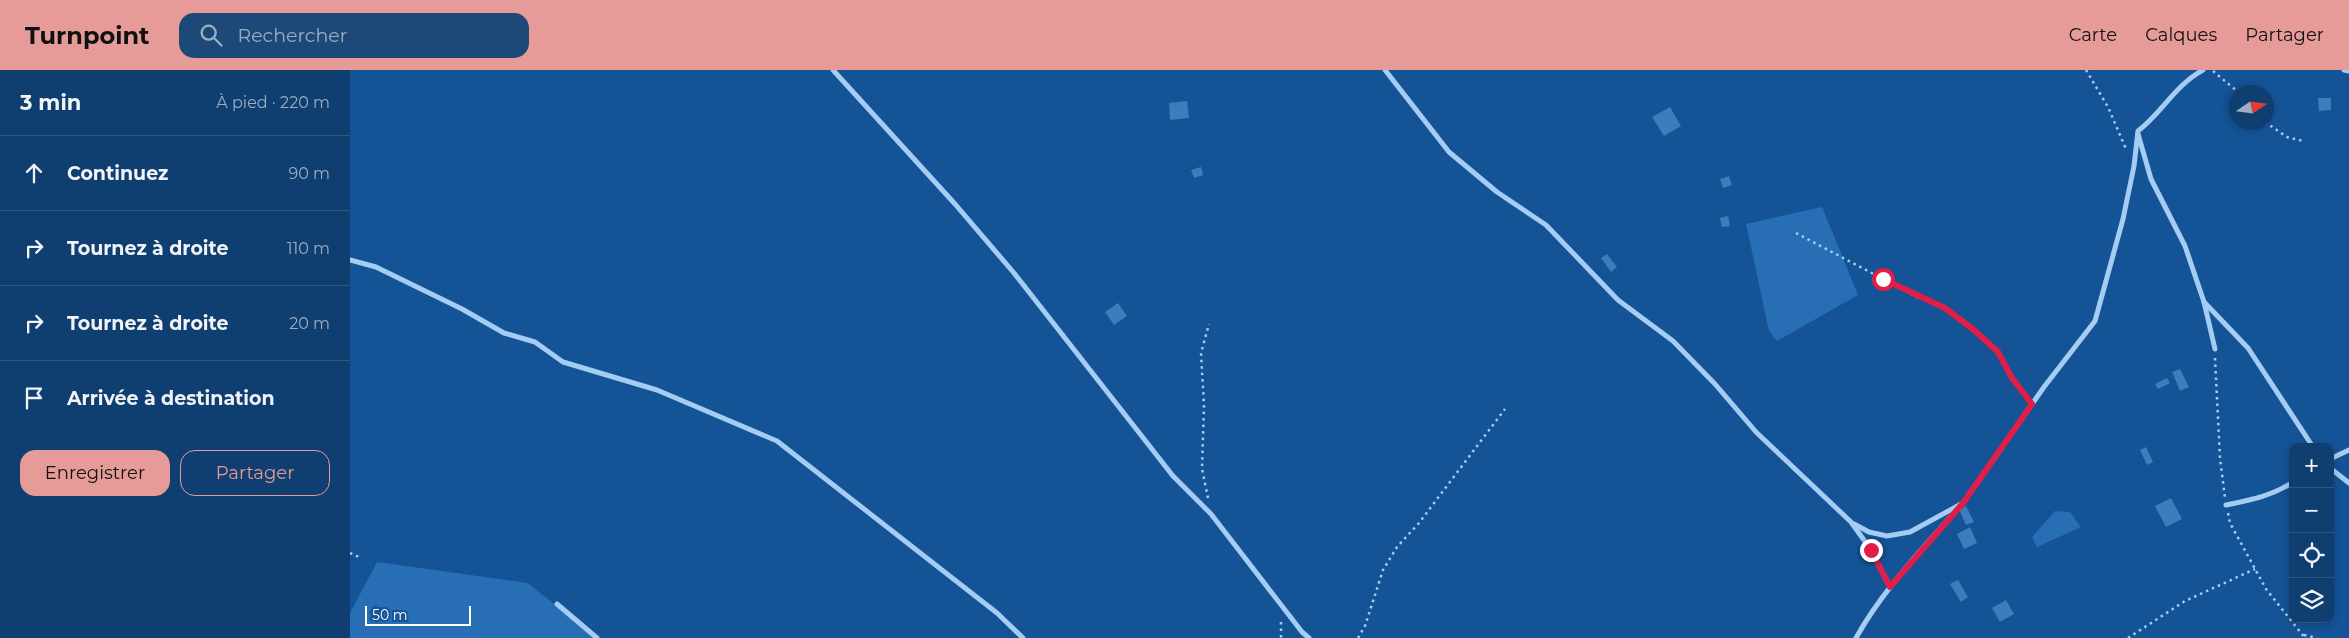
<!DOCTYPE html>
<html lang="fr">
<head>
<meta charset="utf-8">
<style>
	:root { --surface:#0f3e70; --page:#1d4978; --text:#f1f3f6; --muted:#9baec3; --line:#2f5783; --accent:#e69b98 }
	body { margin:0; font-family:Montserrat,sans-serif; background:var(--page); color:var(--text) }
	.controls { position:absolute; right:15px; bottom:15px; display:grid; overflow:hidden; border-radius:10px; box-shadow:0 2px 8px #0003 }
	.controls button { width:45px; height:45px; display:grid; place-items:center; padding:0; border:0; border-bottom:1px solid var(--line); background:var(--surface); color:var(--text); font:25px sans-serif }
	.compass { position:absolute; left:1879px; top:15px; width:45px; height:45px; border-radius:50%; background:var(--surface); box-shadow:0 2px 8px #0003; rotate:77deg }
	.scale { position:absolute; left:15px; bottom:12px; width:106px; box-sizing:border-box; padding-left:5px; border:2px solid #fff; border-top:0; font-size:14px; line-height:18px; white-space:nowrap; color:#fff; -webkit-text-stroke:4px #145396; paint-order:stroke }
	.stop { position:absolute; width:15px; height:15px; margin:-11px; border:4px solid #e11d48; border-radius:50%; background:#fff }
	.stop.end { background:#e11d48; border-color:#fff; box-shadow:0 1px 5px #0008 }
	.list { margin:0; padding:0; list-style:none }
	h2 { display:flex; justify-content:space-between; align-items:center; height:65px; margin:0; padding:0 20px; font-size:21px }
	h2 small { font-size:16px; font-weight:400; color:var(--muted) }
	.list li { display:grid; grid-template-columns:32px 1fr auto; gap:15px; align-items:center; box-sizing:border-box; height:75px; padding:0 20px; border-top:1px solid var(--line) }
	.list b { display:block; font-size:19px; white-space:nowrap }
	.list em { font-size:16px; font-style:normal; color:var(--muted) }
	.actions { display:flex; gap:10px; padding:15px 20px }
	.actions a { flex:1; padding:11px 0; border:1px solid var(--accent); border-radius:15px; text-align:center; font-size:18px; color:var(--accent) }
	.actions .main { background:var(--accent); color:#111 }
	.icon { flex:none; width:28px; height:28px; fill:none; stroke:currentColor; stroke-width:2; stroke-linecap:round; stroke-linejoin:round }
	.map { position:relative; flex:none; width:1999px; height:568px; overflow:hidden }
	header { display:flex; align-items:center; gap:30px; box-sizing:border-box; height:70px; padding:0 25px; background:var(--accent); color:#111 }
	header strong { font-size:24px }
	nav { display:flex; gap:28px; margin-inline-start:auto; font-size:18px }
	.search { width:350px; height:45px; background:var(--page); display:flex; align-items:center; gap:12px; box-sizing:border-box; padding:0 18px; border-radius:15px; color:var(--muted); font-size:19px }
	main { display:flex }
	aside { flex:1; background:var(--surface) }
	.map>svg:first-child { display:block }
	.green { fill:#276eb5 }
	.building { fill:#3d7dbe }
	.lines { fill:none; stroke-linecap:round; stroke-linejoin:round }
	.path { stroke:#a5ccf2; stroke-width:2.5; stroke-dasharray:2.5 4; stroke-linecap:butt }
	.street { stroke:#a5ccf2; stroke-width:5 }
	.route { stroke:#e11d48; stroke-width:6 }
</style>
</head>
<body>
<header>
<strong>Turnpoint</strong>
<div class="search"><svg class="icon" aria-label="search" viewBox="0 0 24 24"><circle cx="10" cy="10" r="6"/><path d="M15 15l6 6"/></svg>Rechercher</div>
<nav><a>Carte</a><a>Calques</a><a>Partager</a></nav>
</header>
<main>
<aside>
<h2>3 min<small>À pied · 220 m</small></h2>
<ul class="list">
<li><svg class="icon" aria-label="ahead" viewBox="0 0 24 24"><path d="M12 20V5M6 11l6-6 6 6"/></svg><div><b>Continuez</b></div><em>90 m</em></li>
<li><svg class="icon" aria-label="right" viewBox="0 0 24 24"><path d="M7 20v-9h11M14 6l5 5-5 5"/></svg><div><b>Tournez à droite</b></div><em>110 m</em></li>
<li><svg class="icon" aria-label="right" viewBox="0 0 24 24"><path d="M7 20v-9h11M14 6l5 5-5 5"/></svg><div><b>Tournez à droite</b></div><em>20 m</em></li>
<li><svg class="icon" aria-label="arrive" viewBox="0 0 24 24"><path d="M6 21V4h12l-3 4 3 4H6"/></svg><div><b>Arrivée à destination</b></div></li>
</ul>
<div class="actions"><a class="main">Enregistrer</a><a>Partager</a></div>
</aside>
<div class="map">
<svg width="1999" height="568" viewBox="0 0 1999 568">
	<rect width="100%" height="100%" fill="#145396"/>
	<!-- green -->
	<g class="green">
		<polygon points="1472,137 1508,225 1427,271 1419,261 1396,154"/>
		<polygon points="1705,441 1720,442 1731,457 1687,477 1682,467"/>
		<polygon points="27,492 178,513 246,568 0,568 0,543"/>
	</g>
	<!-- building -->
	<g class="building">
		<polygon points="1968,28 1981,28 1981,40 1969,41"/>
		<polygon points="837,31 839,48 820,50 819,33"/>
		<polygon points="1320,37 1331,56 1314,66 1302,47"/>
		<polygon points="851,97 853,105 844,108 841,100"/>
		<polygon points="1379,106 1382,115 1373,118 1370,109"/>
		<polygon points="1378,146 1380,156 1372,157 1370,148"/>
		<polygon points="1257,184 1267,197 1261,202 1251,188"/>
		<polygon points="768,233 777,246 764,255 755,242"/>
		<polygon points="1830,299 1839,317 1830,321 1822,302"/>
		<polygon points="1817,308 1820,313 1808,319 1805,314"/>
		<polygon points="1796,377 1803,392 1797,395 1790,380"/>
		<polygon points="1821,428 1832,449 1816,457 1805,436"/>
		<polygon points="1616,436 1624,452 1616,455 1609,439"/>
		<polygon points="1620,457 1627,473 1614,479 1607,464"/>
		<polygon points="1608,510 1618,527 1611,532 1600,514"/>
		<polygon points="1656,530 1664,544 1650,552 1642,538"/>
	</g>
	<g class="lines">
		<!-- path -->
		<g class="path">
			<polyline points="1736,0 1758,37 1776,79"/>
			<polyline points="1863,1 1888,22"/>
			<polyline points="1915,52 1937,67 1953,71"/>
			<polyline points="1446,163 1567,227 1595,238 1648,282 1662,308 1676,327"/>
			<polyline points="1865,288 1870,388 1875,428"/>
			<polyline points="858,428 852,399 854,335 851,283 859,254"/>
			<polyline points="1878,443 1880,453 1916,519 1955,568"/>
			<polyline points="0,483 11,488"/>
			<polyline points="931,552 931,568"/>
			<polyline points="1954,565 1967,568"/>
			<polyline points="1008,568 1015,556 1033,500 1047,477 1069,453 1155,339"/>
			<polyline points="1778,568 1835,531 1905,499"/>
		</g>
		<!-- street -->
		<g class="street">
			<polyline points="483,0 605,134 664,203 823,406 861,444 952,562 959,568"/>
			<polyline points="1035,0 1099,82 1147,122 1196,155 1268,230 1323,271 1365,314 1406,362 1501,452 1521,480 1540,517"/>
			<polyline points="1994,0 1999,1"/>
			<polyline points="1788,64 1801,109 1835,176 1854,232 1865,279"/>
			<polyline points="0,190 26,197 112,239 154,263 185,272 213,292 307,320 427,371 647,543 673,568"/>
			<polyline points="1854,232 1898,278 1963,377"/>
			<polyline points="1980,389 1999,380"/>
			<polyline points="1980,398 1999,413"/>
			<path d="M1876 435C1900 430 1922 426 1943 412"/>
			<path d="M1504 454 1519 462 1537 466 1560 462 1613 433 1694 317 1745 251 1773 149 1784 96 1788 61C1812 43 1825 15 1853 0"/>
			<polyline points="207,534 247,568"/>
			<path d="M1506 568C1533 519 1573 479 1609 437"/>
		</g>
	</g>
	<g class="lines">
		<!-- route -->
		<polyline class="route" points="1521,480 1540,517 1613,433 1682,334 1662,308 1648,282 1624,260 1595,238 1533,209"/>
	</g>
</svg>
<div class="controls">
<button>+</button>
<button>−</button>
<button><svg class="icon" aria-label="locate" viewBox="0 0 24 24"><circle cx="12" cy="12" r="6"/><path d="M12 2v4M12 18v4M2 12h4M18 12h4"/></svg></button>
<button><svg class="icon" aria-label="layers" viewBox="0 0 24 24"><path d="M12 4l9 5-9 5-9-5zM3 14l9 5 9-5"/></svg></button>
</div>
<svg class="compass" viewBox="-18 -18 36 36"><path d="M0-13l5 13h-10z" fill="#e53935"/><path d="M0 13l5-13h-10z" fill="#9baec3"/></svg>
<div class="scale">50 m</div>
<div class="stop" style="left:1533px;top:209px"></div>
<div class="stop end" style="left:1521px;top:480px"></div>
</div>
</main>
</body>
</html>
